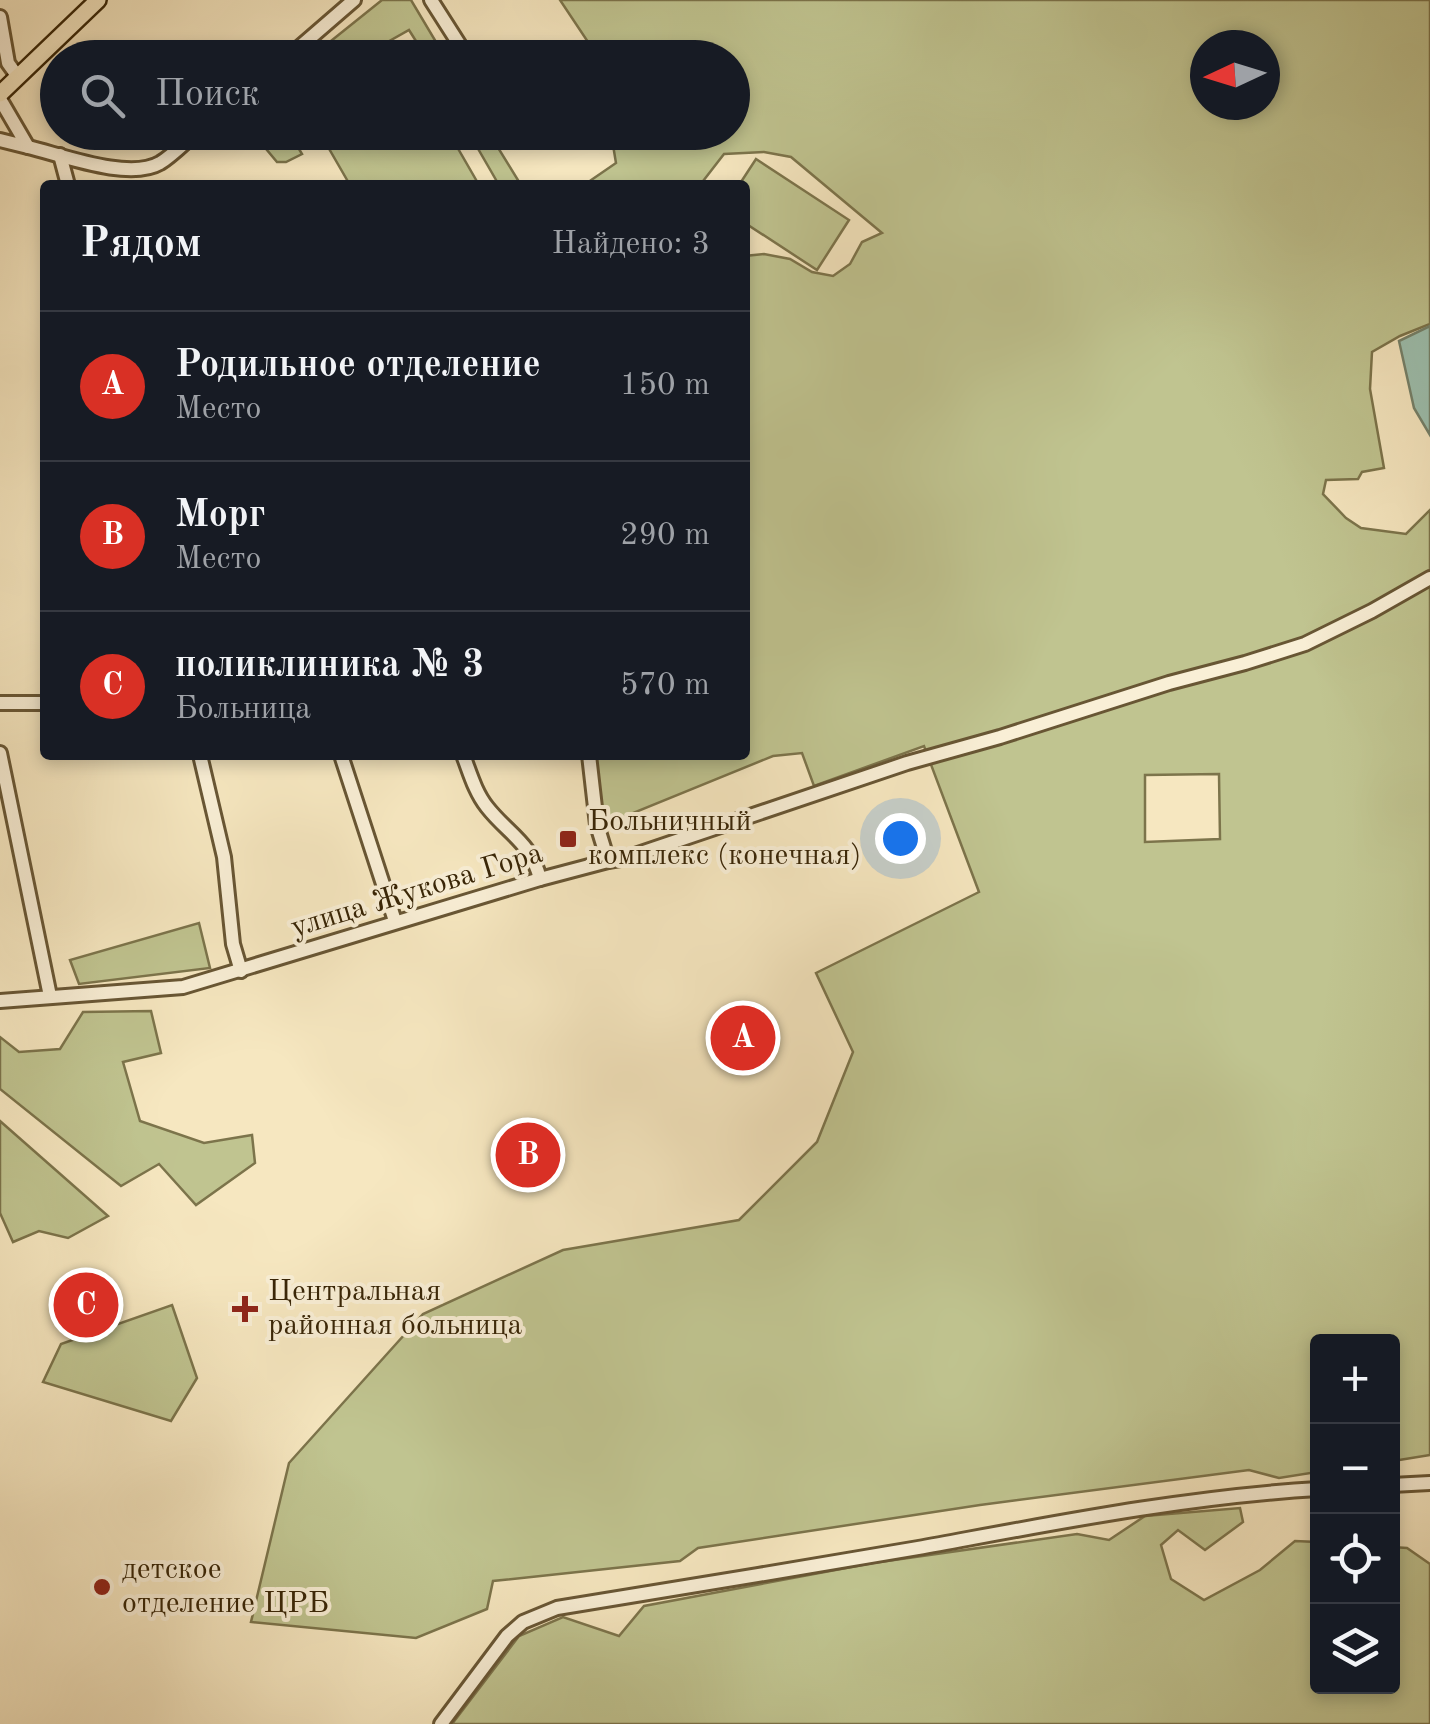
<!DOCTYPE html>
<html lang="ru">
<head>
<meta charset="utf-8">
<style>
	:root { --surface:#171b24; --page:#242831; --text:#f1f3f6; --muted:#9ea1a6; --line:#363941; --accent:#d93025 }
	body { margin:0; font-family:"Old Standard TT",serif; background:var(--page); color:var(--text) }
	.controls { position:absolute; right:30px; bottom:30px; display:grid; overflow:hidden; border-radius:10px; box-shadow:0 5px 15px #0003 }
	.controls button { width:90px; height:90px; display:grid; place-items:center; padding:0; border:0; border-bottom:2px solid var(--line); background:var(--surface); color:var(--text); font:50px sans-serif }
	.compass { position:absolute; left:1190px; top:30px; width:90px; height:90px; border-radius:50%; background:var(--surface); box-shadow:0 5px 15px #0003; rotate:266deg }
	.you { position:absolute; left:900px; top:838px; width:35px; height:35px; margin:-25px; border:8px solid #fff; border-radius:50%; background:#1a73e8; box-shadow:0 0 0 15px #1a73e833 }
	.badge { display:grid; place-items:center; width:65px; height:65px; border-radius:50%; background:var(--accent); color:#fff; font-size:32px; font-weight:700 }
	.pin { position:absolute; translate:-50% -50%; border:5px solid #fff; box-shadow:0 2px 10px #0006 }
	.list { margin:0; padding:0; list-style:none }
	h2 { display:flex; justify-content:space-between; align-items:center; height:130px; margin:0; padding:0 40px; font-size:42px }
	h2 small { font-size:32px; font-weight:400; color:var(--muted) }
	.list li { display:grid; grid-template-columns:65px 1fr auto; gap:30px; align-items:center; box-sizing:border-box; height:150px; padding:0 40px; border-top:2px solid var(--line) }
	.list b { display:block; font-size:38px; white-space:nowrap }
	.list p { margin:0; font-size:32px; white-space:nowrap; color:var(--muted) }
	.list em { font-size:32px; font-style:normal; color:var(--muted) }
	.icon { flex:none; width:55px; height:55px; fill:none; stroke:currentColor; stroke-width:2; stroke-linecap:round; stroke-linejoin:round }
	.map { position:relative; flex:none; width:1430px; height:1724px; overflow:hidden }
	.search { position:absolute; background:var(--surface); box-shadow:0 5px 15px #0003; left:40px; top:40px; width:710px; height:110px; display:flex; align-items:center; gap:25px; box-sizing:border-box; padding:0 35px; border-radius:55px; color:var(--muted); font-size:38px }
	.panel { position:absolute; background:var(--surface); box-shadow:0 5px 15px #0003; left:40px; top:180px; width:710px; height:580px; border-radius:10px }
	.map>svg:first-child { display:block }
	.green { fill:#c0c490; stroke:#7c744b; stroke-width:2.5; fill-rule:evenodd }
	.water { fill:#9dc0af; stroke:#75826b; stroke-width:2.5 }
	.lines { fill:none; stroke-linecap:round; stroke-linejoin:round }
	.minor-casing { stroke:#685634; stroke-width:18 }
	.major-casing { stroke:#382506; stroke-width:20 }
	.minor { stroke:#f9efd6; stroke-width:12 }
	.major { stroke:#f6e7c0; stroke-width:15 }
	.poi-dot { fill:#8f2418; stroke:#f9efd6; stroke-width:4 }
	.labels { text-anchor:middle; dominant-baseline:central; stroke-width:8; stroke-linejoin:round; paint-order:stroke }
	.poi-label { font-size:30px; fill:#382506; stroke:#f9efd6; text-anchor:start }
	.street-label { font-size:30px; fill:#382506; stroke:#f9efd6 }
</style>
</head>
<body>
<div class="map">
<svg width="1430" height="1724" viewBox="0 0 1430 1724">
	<rect width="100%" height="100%" fill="#f6e7c0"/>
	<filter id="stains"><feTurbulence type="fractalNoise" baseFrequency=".002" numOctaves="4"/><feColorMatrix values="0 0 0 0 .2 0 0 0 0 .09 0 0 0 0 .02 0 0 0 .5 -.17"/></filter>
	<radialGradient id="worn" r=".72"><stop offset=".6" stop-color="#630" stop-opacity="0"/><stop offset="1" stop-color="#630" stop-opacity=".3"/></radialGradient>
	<!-- green -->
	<g class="green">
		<polygon points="382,0 411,0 445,57 426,57 409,30 361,57 311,57"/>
		<path d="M560 0H1430V324L1400 336 1372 352 1370 389 1384 468 1362 472 1358 479 1326 480 1323 494 1346 518 1361 528 1406 534 1430 510V1455L1393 1461 1392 1342H1318L1317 1472 1279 1478 1249 1470 980 1505 698 1548 680 1561 493 1581 487 1609 416 1638 251 1622 289 1463 423 1314 563 1250 739 1220 817 1142 853 1052 816 973 979 892 924 746 814 786 802 753 773 756 599 827 595 755H745V256L764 254 790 259 812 272 833 276 850 264 862 242 882 233 791 157 764 152 724 154 700 185H584L616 163 611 133 732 132V58L598 57ZM1205 45H1265V105H1205ZM1219 774 1220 839 1145 842V775Z"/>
		<polygon points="273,133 295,133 297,135 293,139 302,154 286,162 277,162 262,144"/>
		<polygon points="320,133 449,133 479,185 350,185"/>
		<polygon points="469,133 489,133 521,185 499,185"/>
		<polygon points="756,159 849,220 817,270 745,223 745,185 739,185"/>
		<polygon points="199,923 210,968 79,984 70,960"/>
		<polygon points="151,1011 161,1053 123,1062 140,1121 204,1143 252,1135 255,1163 196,1205 159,1164 121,1186 0,1089 0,1037 19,1052 60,1049 83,1012"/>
		<polygon points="0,1121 108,1216 68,1238 39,1231 13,1242 0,1213"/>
		<polygon points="172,1305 197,1378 171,1421 43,1382 61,1344"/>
		<polygon points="1240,1508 1243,1522 1205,1550 1178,1530 1161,1545 1171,1579 1204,1600 1260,1570 1295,1541 1317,1542 1318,1686 1392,1686 1393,1547 1407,1548 1430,1564 1430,1724 452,1724 519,1636 563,1617 619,1636 644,1606 873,1563 1077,1534 1109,1540 1145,1516"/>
	</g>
	<!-- water -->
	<polygon class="water" points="1430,326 1430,435 1414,408 1399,341"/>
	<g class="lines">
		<defs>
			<g id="minor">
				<polyline points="431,0 468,58"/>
				<polyline points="0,17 8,63 18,77"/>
				<polyline points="287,58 354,0"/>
				<polyline points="0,99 28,147 0,140"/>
				<path d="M28 147C62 155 129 181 160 163 173 155 185 142 197 132"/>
				<polyline points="60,155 68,185"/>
				<polyline points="0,703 45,703"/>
				<polyline points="0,753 50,996"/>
				<polyline points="200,755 224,857 233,944 241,971"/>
				<polyline points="341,755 395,921"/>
				<path d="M463 755C470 773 475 792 487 807 508 834 531 842 540 879"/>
				<polyline points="589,755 597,825 608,861"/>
				<polyline points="0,1001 183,987 540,879 608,861 626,858 907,763 1000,737 1169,683 1245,663 1305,644 1372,611 1430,578"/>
				<polyline points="1392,1485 1430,1483"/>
				<path d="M441 1724 507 1636 523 1622 557 1608C677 1588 798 1569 918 1548 1050 1524 1183 1497 1318 1489"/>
			</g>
			<polyline id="major" points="0,94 98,0"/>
		</defs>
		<!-- minor casing -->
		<use href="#minor" class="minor-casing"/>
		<!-- major casing -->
		<use href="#major" class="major-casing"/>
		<!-- minor -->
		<use href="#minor" class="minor"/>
		<!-- major -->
		<use href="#major" class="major"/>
	</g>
	<!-- markers -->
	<g class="poi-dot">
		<rect x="558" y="829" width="20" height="20" rx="5"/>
		<path d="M240 1294h10v10h10v10h-10v10h-10v-10h-10v-10h10z"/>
		<circle cx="102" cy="1587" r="10"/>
	</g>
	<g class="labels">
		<!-- poi labels -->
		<g class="poi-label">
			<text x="588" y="822">Больничный<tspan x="588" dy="34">комплекс (конечная)</tspan></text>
			<text x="268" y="1292">Центральная<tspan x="268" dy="34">районная больница</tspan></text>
			<text x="122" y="1570">детское<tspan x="122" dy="34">отделение ЦРБ</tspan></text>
		</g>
		<!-- street labels -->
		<g class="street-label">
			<text transform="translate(417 891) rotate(-17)">улица Жукова Гора</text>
		</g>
	</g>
	<rect width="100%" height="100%" filter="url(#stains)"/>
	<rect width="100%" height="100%" fill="url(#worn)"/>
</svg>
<div class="controls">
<button>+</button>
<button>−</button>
<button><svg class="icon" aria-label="locate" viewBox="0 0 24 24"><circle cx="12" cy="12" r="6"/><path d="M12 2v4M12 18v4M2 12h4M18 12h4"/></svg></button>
<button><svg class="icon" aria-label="layers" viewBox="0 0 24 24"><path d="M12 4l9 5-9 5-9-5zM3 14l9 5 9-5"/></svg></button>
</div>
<svg class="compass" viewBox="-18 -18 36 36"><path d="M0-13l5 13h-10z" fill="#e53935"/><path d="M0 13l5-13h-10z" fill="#9ea1a6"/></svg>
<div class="you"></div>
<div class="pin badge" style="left:743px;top:1038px">A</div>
<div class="pin badge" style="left:528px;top:1155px">B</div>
<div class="pin badge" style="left:86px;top:1305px">C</div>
<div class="search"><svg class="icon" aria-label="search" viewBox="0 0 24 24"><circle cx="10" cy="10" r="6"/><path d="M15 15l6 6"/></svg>Поиск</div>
<section class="panel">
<h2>Рядом<small>Найдено: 3</small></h2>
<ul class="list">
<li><span class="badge">A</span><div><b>Родильное отделение</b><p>Место</p></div><em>150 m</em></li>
<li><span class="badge">B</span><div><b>Морг</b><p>Место</p></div><em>290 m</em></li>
<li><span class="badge">C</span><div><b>поликлиника № 3</b><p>Больница</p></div><em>570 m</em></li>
</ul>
</section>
</div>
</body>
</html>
